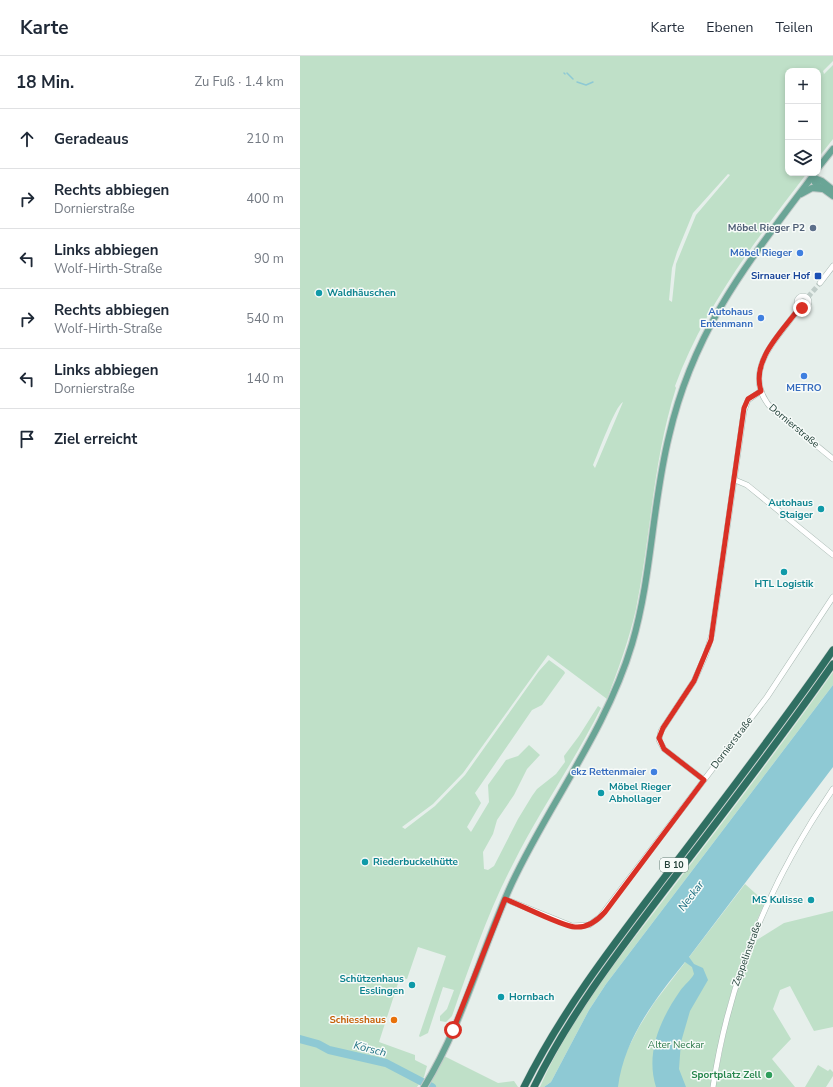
<!DOCTYPE html>
<html lang="de">
<head>
<meta charset="utf-8">
<style>
	:root { --surface:#fff; --page:#f6f6f7; --text:#1f2937; --muted:#747a83; --line:#e0e1e3 }
	body { margin:0; font-family:"Nunito Sans",sans-serif; background:var(--page); color:var(--text) }
	.controls { position:absolute; right:12px; top:12px; display:grid; overflow:hidden; border-radius:8px; box-shadow:0 2px 6px #0003 }
	.controls button { width:36px; height:36px; display:grid; place-items:center; padding:0; border:0; border-bottom:1px solid var(--line); background:var(--surface); color:var(--text); font:20px sans-serif }
	.stop { position:absolute; width:12px; height:12px; margin:-9px; border:3px solid #d93025; border-radius:50%; background:#fff }
	.stop.end { background:#d93025; border-color:#fff; box-shadow:0 1px 4px #0008 }
	.list { margin:0; padding:0; list-style:none }
	h2 { display:flex; justify-content:space-between; align-items:center; height:52px; margin:0; padding:0 16px; font-size:17px }
	h2 small { font-size:13px; font-weight:400; color:var(--muted) }
	.list li { display:grid; grid-template-columns:26px 1fr auto; gap:12px; align-items:center; box-sizing:border-box; height:60px; padding:0 16px; border-top:1px solid var(--line) }
	.list b { display:block; font-size:15px; white-space:nowrap }
	.list p { margin:0; font-size:13px; white-space:nowrap; color:var(--muted) }
	.list em { font-size:13px; font-style:normal; color:var(--muted) }
	.icon { flex:none; width:22px; height:22px; fill:none; stroke:currentColor; stroke-width:2; stroke-linecap:round; stroke-linejoin:round }
	.map { position:relative; flex:none; width:533px; height:1031px; overflow:hidden }
	header { display:flex; align-items:center; gap:24px; box-sizing:border-box; height:56px; padding:0 20px; background:var(--surface); border-bottom:1px solid var(--line) }
	header strong { font-size:19px }
	nav { display:flex; gap:22px; margin-inline-start:auto; font-size:14px }
	main { display:flex }
	aside { flex:1; background:var(--surface) }
	.map>svg:first-child { display:block }
	.green { fill:#bfe0c8; fill-rule:evenodd }
	.water { fill:#8ec9d4 }
	.lines { fill:none; stroke-linecap:round; stroke-linejoin:round }
	.stream { stroke:#8ec9d4; stroke-width:1.5 }
	.river { stroke:#8ec9d4; stroke-width:8 }
	.minor-tunnel { stroke:#bfccc8; stroke-width:5; stroke-dasharray:5 2.5; stroke-linecap:butt }
	.minor-casing { stroke:#a8b8b2; stroke-width:6 }
	.major-casing { stroke:#c2cac8; stroke-width:8 }
	.highway-casing { stroke:#c2cac8; stroke-width:8 }
	.minor { stroke:#fff; stroke-width:5 }
	.major { stroke:#6aa596; stroke-width:6 }
	.highway { stroke:#2f6f62; stroke-width:7 }
	.route { stroke:#d93025; stroke-width:5 }
	.service-dot { fill:#5c6f8a; stroke:#f7fbf9; stroke-width:1.5 }
	.shop-dot { fill:#3f7fe0; stroke:#f7fbf9; stroke-width:1.5 }
	.transit-dot { fill:#1a4fb4; stroke:#f7fbf9; stroke-width:1.5 }
	.culture-dot { fill:#0f9aa8; stroke:#f7fbf9; stroke-width:1.5 }
	.food-dot { fill:#e8710a; stroke:#f7fbf9; stroke-width:1.5 }
	.leisure-dot { fill:#2e9e5b; stroke:#f7fbf9; stroke-width:1.5 }
	.labels { text-anchor:middle; dominant-baseline:central; stroke-width:3; stroke-linejoin:round; paint-order:stroke }
	.shield { fill:#f7fbf9; stroke:#637a73; stroke-width:1 }
	.shield-label { font-size:9px; font-weight:bold; fill:#24423a }
	.service-label { font-size:10px; font-weight:bold; fill:#4e5e75; stroke:#f7fbf9; text-anchor:end }
	.shop-label { font-size:10px; font-weight:bold; fill:#366cbe; stroke:#f7fbf9; text-anchor:end }
	.transit-label { font-size:10px; font-weight:bold; fill:#164399; stroke:#f7fbf9; text-anchor:end }
	.culture-label { font-size:10px; font-weight:bold; fill:#0d838f; stroke:#f7fbf9; text-anchor:start }
	.street-label { font-size:10px; fill:#24423a; stroke:#f7fbf9 }
	.food-label { font-size:10px; font-weight:bold; fill:#c56008; stroke:#f7fbf9; text-anchor:end }
	.park-label { font-size:10px; fill:#2d7a4b; stroke:#f7fbf9 }
	.leisure-label { font-size:10px; font-weight:bold; fill:#27864d; stroke:#f7fbf9; text-anchor:end }
	.water-label { font-size:11px; font-style:italic; fill:#1c6f80; stroke:#f7fbf9 }
</style>
</head>
<body>
<header>
<strong>Karte</strong>
<nav><a>Karte</a><a>Ebenen</a><a>Teilen</a></nav>
</header>
<main>
<aside>
<h2>18 Min.<small>Zu Fuß · 1.4 km</small></h2>
<ul class="list">
<li><svg class="icon" aria-label="ahead" viewBox="0 0 24 24"><path d="M12 20V5M6 11l6-6 6 6"/></svg><div><b>Geradeaus</b></div><em>210 m</em></li>
<li><svg class="icon" aria-label="right" viewBox="0 0 24 24"><path d="M7 20v-9h11M14 6l5 5-5 5"/></svg><div><b>Rechts abbiegen</b><p>Dornierstraße</p></div><em>400 m</em></li>
<li><svg class="icon" aria-label="left" viewBox="0 0 24 24"><path d="M17 20v-9H6M10 6l-5 5 5 5"/></svg><div><b>Links abbiegen</b><p>Wolf-Hirth-Straße</p></div><em>90 m</em></li>
<li><svg class="icon" aria-label="right" viewBox="0 0 24 24"><path d="M7 20v-9h11M14 6l5 5-5 5"/></svg><div><b>Rechts abbiegen</b><p>Wolf-Hirth-Straße</p></div><em>540 m</em></li>
<li><svg class="icon" aria-label="left" viewBox="0 0 24 24"><path d="M17 20v-9H6M10 6l-5 5 5 5"/></svg><div><b>Links abbiegen</b><p>Dornierstraße</p></div><em>140 m</em></li>
<li><svg class="icon" aria-label="arrive" viewBox="0 0 24 24"><path d="M6 21V4h12l-3 4 3 4H6"/></svg><div><b>Ziel erreicht</b></div></li>
</ul>
</aside>
<div class="map">
<svg width="533" height="1031" viewBox="0 0 533 1031">
	<rect width="100%" height="100%" fill="#e6efeb"/>
	<!-- green -->
	<g class="green">
		<path d="M0 0H533V5L523 15 524 18 533 9V83L518 102V15H488V117H507C456 184 404 251 375 330L376 332C353 404 351 479 336 553 329 584 318 614 307 643L248 599 163 717 133 748 102 771 105 773 135 750 165 719 239 615 249 604 264 615 265 617 242 649 232 654 175 737 181 747 167 771 171 776 189 746 188 729 206 704 218 700 229 689 240 699 227 713 214 739 197 764 193 778 183 796 184 813 188 814 194 810 218 763 232 740 237 733 256 718 265 706 264 700 279 680 298 650 301 652C274 706 240 754 213 808 188 856 170 909 152 960L146 966 140 965V960L147 953 154 934 143 931 128 977 120 981 119 980 146 900 118 891 107 923 100 921 79 986 115 999V1004L127 1010 124 1021 117 1031H0ZM428 118 430 119 396 159 376 208 372 246 369 244 372 212 377 196 393 157ZM323 346 295 412 293 409C298 398 315 350 323 346Z"/>
		<path d="M533 616V629L306 928 289 954 251 1026 244 1031H240C270 962 319 902 365 842 422 767 479 693 533 616Z"/>
		<path d="M445 828 465 846C438 905 420 967 411 1031H308L339 971 354 947Z"/>
		<polygon points="533,855 533,971 514,975 490,930 480,934 473,953 491,983 472,1003 495,1031 415,1031 429,962 452,887 484,867"/>
		<polygon points="144,1000 198,1027 214,1025 218,1031 128,1031"/>
		<polygon points="518,1009 528,1015 530,1013 533,1016 533,1020 526,1031 505,1031"/>
	</g>
	<!-- water -->
	<path class="water" d="M533 629V711L389 901 394 908 403 912 408 924 390 955 381 986 379 1013 386 1031H356C345 997 361 962 380 935 384 929 391 924 394 918L392 911 385 906C355 943 324 983 318 1031H244L251 1026 289 954 306 928Z"/>
	<g class="lines">
		<!-- stream -->
		<g class="stream">
			<polyline points="264,17 265,18"/>
			<polyline points="267,17 273,23"/>
			<polyline points="277,26 286,29 293,26"/>
		</g>
		<!-- river -->
		<polyline class="river" points="0,983 18,988 29,994 86,1007 132,1031"/>
		<!-- minor-tunnel -->
		<polyline class="minor-tunnel" points="508,241 520,227"/>
		<defs>
			<g id="minor">
				<polyline points="520,227 533,210"/>
				<circle cx="503" cy="246" r="6"/>
				<path d="M500 251C479 281 438 316 472 353L533 403"/>
				<polyline points="435,424 447,429 533,499"/>
				<polyline points="404,724 364,693 359,684 361,675 394,625 406,598 412,578 444,355 448,344 461,335"/>
				<polyline points="205,843 272,870 289,869 300,861 467,641 533,541"/>
				<path d="M413 1031C429 923 471 823 533 733"/>
			</g>
			<g id="major">
				<polyline points="518,112 533,93"/>
				<polyline points="512,121 515,127 533,140"/>
				<polyline points="512,121 522,125 533,134"/>
				<polyline points="501,138 512,132 522,133"/>
				<path d="M124 1031C163 968 181 894 212 827 250 746 306 675 332 588 352 520 352 448 369 380 394 271 450 204 515 117"/>
			</g>
			<g id="highway">
				<path d="M224 1031C262 955 313 889 364 822 421 747 479 672 533 594"/>
				<path d="M234 1031C268 962 314 901 361 839 419 763 478 687 533 608"/>
			</g>
		</defs>
		<!-- minor casing -->
		<use href="#minor" class="minor-casing"/>
		<!-- major casing -->
		<use href="#major" class="major-casing"/>
		<!-- highway casing -->
		<use href="#highway" class="highway-casing"/>
		<!-- minor -->
		<use href="#minor" class="minor"/>
		<!-- major -->
		<use href="#major" class="major"/>
		<!-- highway -->
		<use href="#highway" class="highway"/>
	</g>
	<g class="lines">
		<!-- route -->
		<path class="route" d="M153 974 205 843C221 849 261 870 275 871 287 872 297 865 305 856L404 724 364 693 359 682 363 672 394 625 411 584 444 352 448 343 461 335C451 303 483 275 500 251L502 252"/>
	</g>
	<!-- markers -->
	<circle class="service-dot" cx="513" cy="172" r="4"/>
	<g class="shop-dot">
		<circle cx="500" cy="197" r="4"/>
		<circle cx="461" cy="262" r="4"/>
		<circle cx="504" cy="320" r="4"/>
		<circle cx="354" cy="716" r="4"/>
	</g>
	<rect class="transit-dot" x="514" y="216" width="8" height="8" rx="2"/>
	<g class="culture-dot">
		<circle cx="19" cy="237" r="4"/>
		<circle cx="521" cy="453" r="4"/>
		<circle cx="484" cy="516" r="4"/>
		<circle cx="301" cy="737" r="4"/>
		<circle cx="65" cy="806" r="4"/>
		<circle cx="511" cy="844" r="4"/>
		<circle cx="112" cy="929" r="4"/>
		<circle cx="201" cy="941" r="4"/>
	</g>
	<circle class="food-dot" cx="94" cy="964" r="4"/>
	<circle class="leisure-dot" cx="469" cy="1019" r="4"/>
	<g class="labels">
		<!-- shield labels -->
		<rect class="shield" x="360" y="802" width="28" height="14" rx="3"/>
		<g class="shield-label">
			<text x="374" y="809">B 10</text>
		</g>
		<!-- service labels -->
		<g class="service-label">
			<text x="505" y="172">Möbel Rieger P2</text>
		</g>
		<!-- shop labels -->
		<g class="shop-label">
			<text x="492" y="197">Möbel Rieger</text>
			<text x="453" y="256">Autohaus<tspan x="453" dy="12">Entenmann</tspan></text>
			<text x="504" y="332" text-anchor="middle">METRO</text>
			<text x="346" y="716">ekz Rettenmaier</text>
		</g>
		<!-- transit labels -->
		<g class="transit-label">
			<text x="510" y="220">Sirnauer Hof</text>
		</g>
		<!-- culture labels -->
		<g class="culture-label">
			<text x="27" y="237">Waldhäuschen</text>
			<text x="513" y="447" text-anchor="end">Autohaus<tspan x="513" dy="12">Staiger</tspan></text>
			<text x="484" y="528" text-anchor="middle">HTL Logistik</text>
			<text x="309" y="731">Möbel Rieger<tspan x="309" dy="12">Abhollager</tspan></text>
			<text x="73" y="806">Riederbuckelhütte</text>
			<text x="503" y="844" text-anchor="end">MS Kulisse</text>
			<text x="104" y="923" text-anchor="end">Schützenhaus<tspan x="104" dy="12">Esslingen</tspan></text>
			<text x="209" y="941">Hornbach</text>
		</g>
		<!-- street labels -->
		<g class="street-label">
			<text transform="translate(494 370) rotate(40)">Dornierstraße</text>
			<text transform="translate(432 687) rotate(-53)">Dornierstraße</text>
			<text transform="translate(447 898) rotate(-70)">Zeppelinstraße</text>
		</g>
		<!-- food labels -->
		<g class="food-label">
			<text x="86" y="964">Schiesshaus</text>
		</g>
		<!-- park labels -->
		<g class="park-label">
			<text x="376" y="989">Alter Neckar</text>
		</g>
		<!-- leisure labels -->
		<g class="leisure-label">
			<text x="461" y="1019">Sportplatz Zell</text>
		</g>
		<!-- water labels -->
		<g class="water-label">
			<text transform="translate(391 840) rotate(-53)">Neckar</text>
			<text transform="translate(70 993) rotate(14)">Körsch</text>
		</g>
	</g>
</svg>
<div class="controls">
<button>+</button>
<button>−</button>
<button><svg class="icon" aria-label="layers" viewBox="0 0 24 24"><path d="M12 4l9 5-9 5-9-5zM3 14l9 5 9-5"/></svg></button>
</div>
<div class="stop" style="left:153px;top:974px"></div>
<div class="stop end" style="left:502px;top:252px"></div>
</div>
</main>
</body>
</html>
